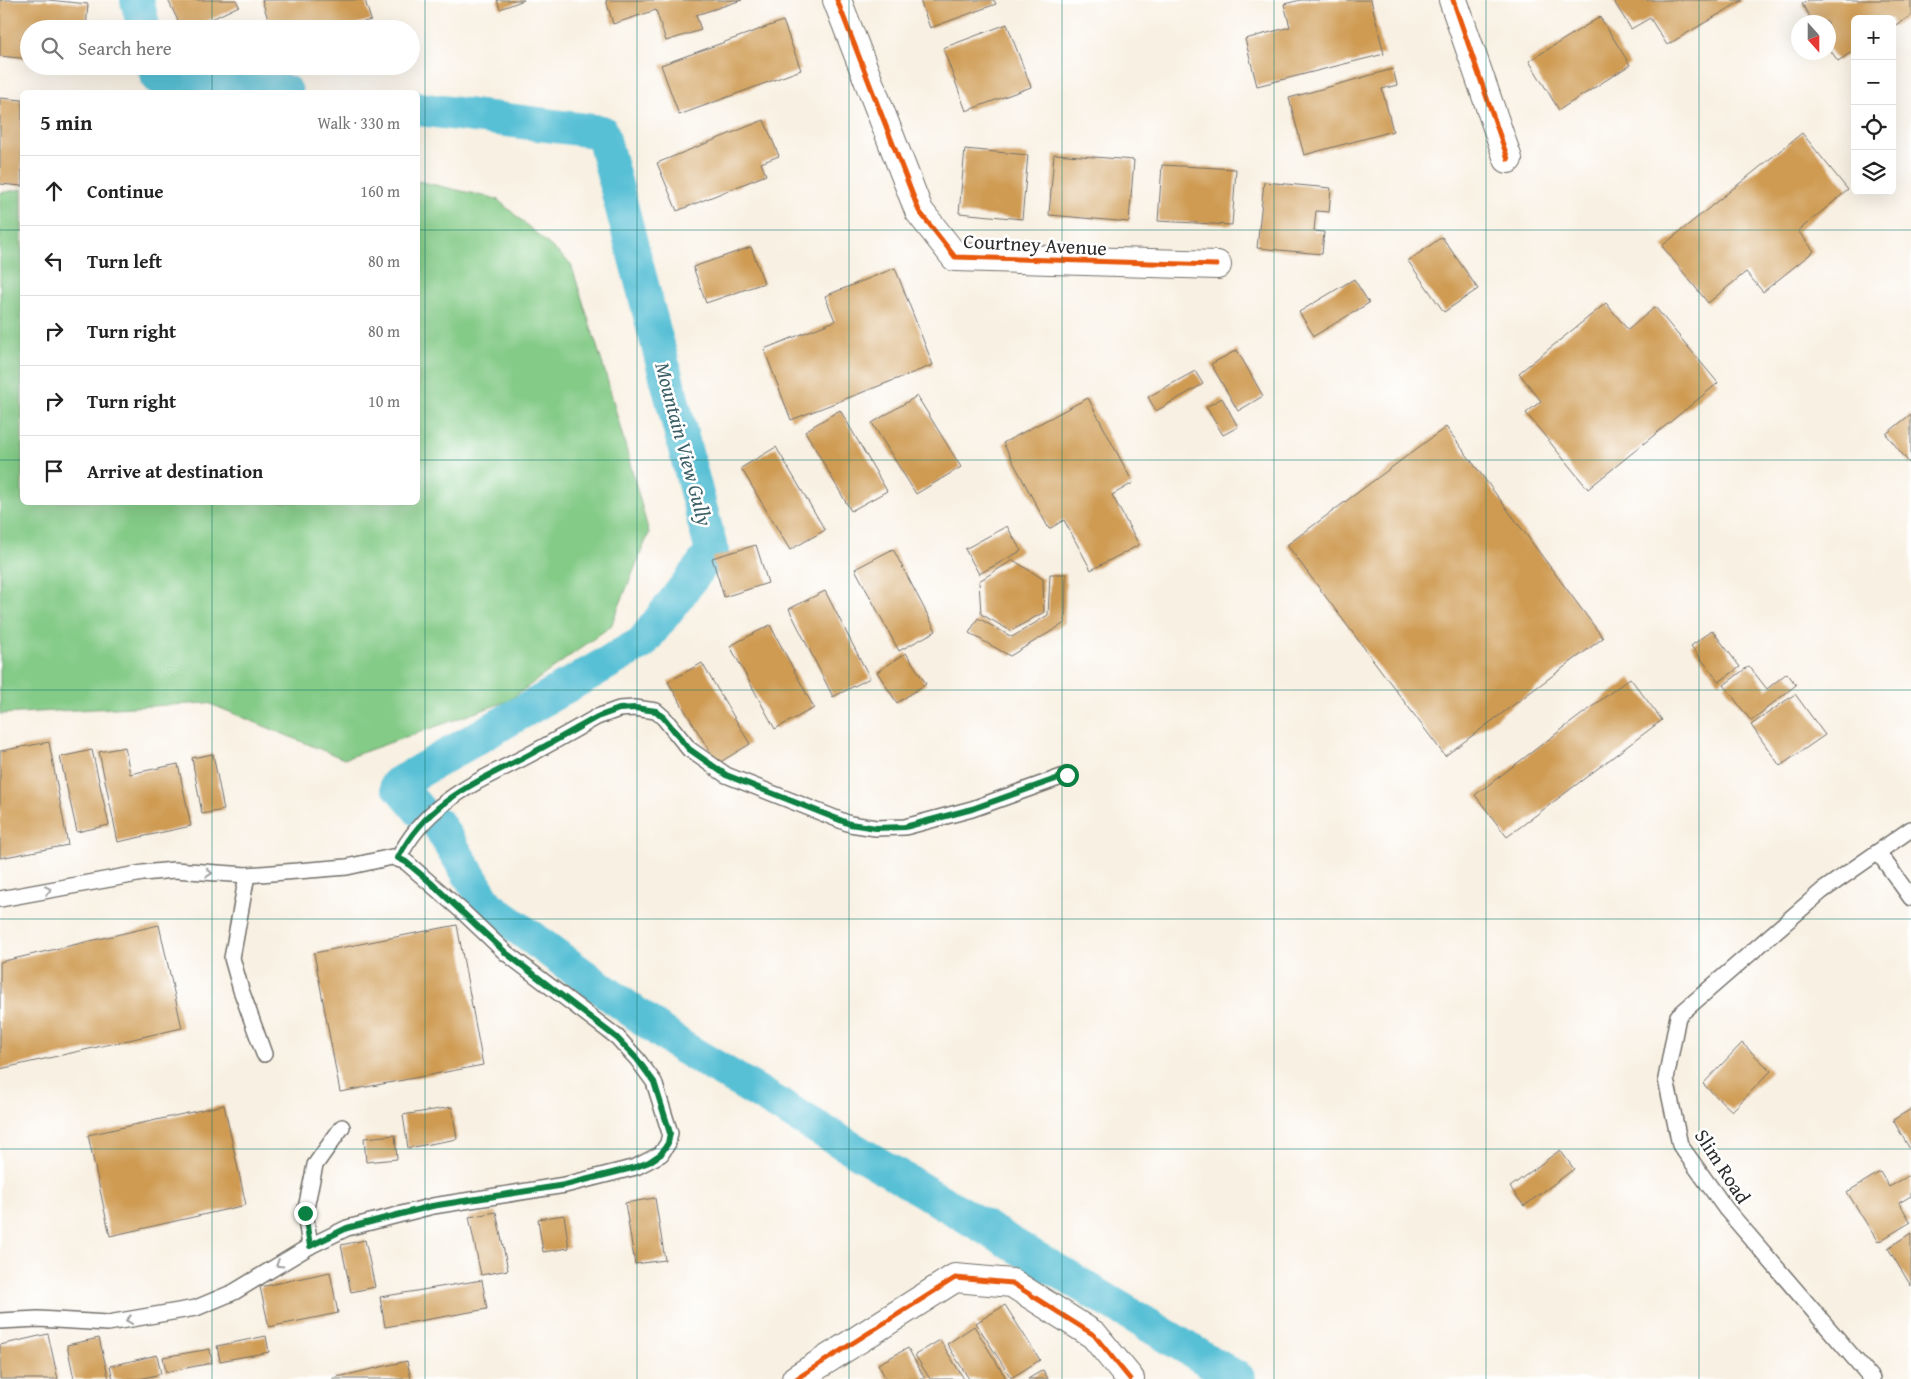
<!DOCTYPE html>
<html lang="en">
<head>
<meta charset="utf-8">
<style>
	:root { --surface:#fff; --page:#f6f6f6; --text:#222; --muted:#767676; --line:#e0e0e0 }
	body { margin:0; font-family:"Gentium Book Plus",serif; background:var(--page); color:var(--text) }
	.controls { position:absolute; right:15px; top:15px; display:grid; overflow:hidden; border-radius:8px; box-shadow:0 5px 20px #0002 }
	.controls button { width:45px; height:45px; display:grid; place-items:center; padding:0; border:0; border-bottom:1px solid var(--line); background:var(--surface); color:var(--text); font:25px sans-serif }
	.compass { position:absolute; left:1791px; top:15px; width:45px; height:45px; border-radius:50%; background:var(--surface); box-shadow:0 5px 20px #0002; rotate:159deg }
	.stop { position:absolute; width:15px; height:15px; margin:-11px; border:4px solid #0b8043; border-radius:50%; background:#fff }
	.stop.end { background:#0b8043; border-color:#fff; box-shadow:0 1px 5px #0008 }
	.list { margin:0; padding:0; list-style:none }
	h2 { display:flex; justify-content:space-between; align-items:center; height:65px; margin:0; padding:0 20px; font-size:21px }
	h2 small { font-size:16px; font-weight:400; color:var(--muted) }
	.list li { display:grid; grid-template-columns:32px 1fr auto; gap:15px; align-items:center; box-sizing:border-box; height:70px; padding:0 20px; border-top:1px solid var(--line) }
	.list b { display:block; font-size:19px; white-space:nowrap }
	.list em { font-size:16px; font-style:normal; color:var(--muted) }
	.icon { flex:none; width:28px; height:28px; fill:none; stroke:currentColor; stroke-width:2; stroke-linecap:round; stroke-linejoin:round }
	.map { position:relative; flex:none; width:1911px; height:1379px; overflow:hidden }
	.search { position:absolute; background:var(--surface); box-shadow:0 5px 20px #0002; left:20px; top:20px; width:400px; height:55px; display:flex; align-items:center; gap:12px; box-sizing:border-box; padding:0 18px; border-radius:28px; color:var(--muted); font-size:19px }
	.panel { position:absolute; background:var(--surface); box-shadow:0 5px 20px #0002; left:20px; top:90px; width:400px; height:415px; border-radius:8px }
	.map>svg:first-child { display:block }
	.grass { fill:#84cb87; stroke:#587b59 }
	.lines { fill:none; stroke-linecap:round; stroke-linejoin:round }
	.canal { stroke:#58c0d5; stroke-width:34 }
	.building { fill:#cf9b53 }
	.lane-casing { stroke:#73706b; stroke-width:18 }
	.street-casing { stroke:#73706b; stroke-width:30 }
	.lane { stroke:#fff; stroke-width:15 }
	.street { stroke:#fff; stroke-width:28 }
	.cycleway-casing { stroke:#fff; stroke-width:8 }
	.cycleway { stroke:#e8590c; stroke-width:5 }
	.oneway { stroke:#a0a0a0 }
	.route { stroke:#0b8043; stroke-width:6 }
	.grid { fill:none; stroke:#0f766e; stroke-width:1; stroke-opacity:0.55 }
	.labels { text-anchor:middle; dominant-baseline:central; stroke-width:5; stroke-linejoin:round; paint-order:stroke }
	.street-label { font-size:20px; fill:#2b2b2b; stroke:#fff }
	.water-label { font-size:21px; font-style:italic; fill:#3b5f66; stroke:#fff }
</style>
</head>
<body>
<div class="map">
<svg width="1911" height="1379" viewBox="0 0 1911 1379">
	<rect width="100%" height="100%" fill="#fff"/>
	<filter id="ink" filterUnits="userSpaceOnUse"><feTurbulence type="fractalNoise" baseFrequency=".02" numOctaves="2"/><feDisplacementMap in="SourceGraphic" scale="10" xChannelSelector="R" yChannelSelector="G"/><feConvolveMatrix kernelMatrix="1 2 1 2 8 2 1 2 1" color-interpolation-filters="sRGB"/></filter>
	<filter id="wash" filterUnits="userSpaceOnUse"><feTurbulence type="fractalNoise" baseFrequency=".0096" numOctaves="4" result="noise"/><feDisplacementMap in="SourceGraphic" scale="20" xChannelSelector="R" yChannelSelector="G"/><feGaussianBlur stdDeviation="1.12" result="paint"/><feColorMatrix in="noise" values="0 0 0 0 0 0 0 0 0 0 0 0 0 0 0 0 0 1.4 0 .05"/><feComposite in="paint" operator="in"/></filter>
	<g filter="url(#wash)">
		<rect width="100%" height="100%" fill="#f8f0e2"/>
		<!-- grass -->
		<polygon class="grass" points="418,181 497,199 571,264 606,375 649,533 611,626 508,701 344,759 208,703 0,714 0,193 22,189 22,502 418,502"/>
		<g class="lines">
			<!-- canal -->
			<g class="canal">
				<polyline points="137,0 144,29"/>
				<polyline points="154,66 157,77 286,92"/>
				<polyline points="418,109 602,132 712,552 642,643 397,784 420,811"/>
				<polyline points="438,824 488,906 682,1047 1239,1379"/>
			</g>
		</g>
		<g id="blocks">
			<!-- building -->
			<g class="building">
				<polygon points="0,0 48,0 88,4 86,29 29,29 29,59 0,56"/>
				<polygon points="168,0 236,0 239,6 191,29 182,29"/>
				<polygon points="262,0 365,0 371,20 339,29 271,29"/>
				<polygon points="497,0 524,0 500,9"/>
				<polygon points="606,0 742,0 696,15 701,30 666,41 656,10 613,24"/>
				<polygon points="920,0 994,0 996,4 930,28"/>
				<polygon points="1301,0 1371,0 1384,54 1257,86 1245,39 1290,27 1284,4"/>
				<polygon points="1613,0 1743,0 1667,45 1650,18 1631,29"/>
				<polygon points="1809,0 1911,0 1911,16 1892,27 1892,19 1855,19 1855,50 1838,61 1828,47 1828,22 1813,22 1802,4"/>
				<polygon points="1600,17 1630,65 1559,110 1529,61"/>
				<polygon points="783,21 801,70 679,115 661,65"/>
				<polygon points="1007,24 1031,87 966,111 943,48"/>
				<polygon points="1393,69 1397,85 1382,89 1393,131 1304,155 1289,98"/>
				<polygon points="0,98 22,100 22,186 0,184"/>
				<polygon points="764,120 779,156 761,163 766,175 677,211 657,163"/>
				<polygon points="1802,133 1848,190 1798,231 1814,251 1763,292 1746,272 1708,303 1662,246"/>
				<polygon points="965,149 1028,155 1022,219 959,213"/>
				<polygon points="1054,154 1134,160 1129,222 1049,215"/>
				<polygon points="1162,165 1236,169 1232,225 1158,221"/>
				<polygon points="1264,182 1331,188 1329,212 1316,211 1314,231 1324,232 1322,254 1257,248"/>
				<polygon points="1442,237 1478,289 1444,312 1408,261"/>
				<polygon points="751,247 764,283 706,303 693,267"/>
				<polygon points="895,268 933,365 791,420 764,349 835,321 825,296"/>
				<polygon points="1354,279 1369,303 1314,336 1299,312"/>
				<polygon points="1606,303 1628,330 1655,307 1718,383 1588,489 1526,413 1541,401 1519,373"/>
				<polygon points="1237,350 1263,396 1238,411 1211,364"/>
				<polygon points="1195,371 1203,384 1156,411 1148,397"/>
				<polygon points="917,396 961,467 916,494 872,423"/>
				<polygon points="1088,398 1133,483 1112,495 1139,545 1091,570 1064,520 1049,529 1003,443"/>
				<polygon points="1222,398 1238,427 1223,435 1206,407"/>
				<polygon points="840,410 887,491 851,511 805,431"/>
				<polygon points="1911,414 1911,465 1886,434"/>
				<polygon points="1446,427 1603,638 1445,756 1287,545"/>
				<polygon points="776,447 825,530 790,550 741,468"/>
				<polygon points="1007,526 1021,551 979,574 965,549"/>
				<polygon points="756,545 768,583 724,597 712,558"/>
				<polygon points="893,549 936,631 899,651 855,569"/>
				<polygon points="1013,560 1043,579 1044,612 1011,631 981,614 979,581"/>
				<polygon points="1050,574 1066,574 1065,623 1010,656 969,633 978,618 1012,637 1048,615"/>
				<polygon points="825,591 870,678 833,697 789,609"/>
				<polygon points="770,625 814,708 775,729 730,646"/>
				<polygon points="1712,630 1740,667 1719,682 1691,646"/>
				<polygon points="906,653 926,684 897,703 877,672"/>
				<polygon points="702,663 750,744 717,764 668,682"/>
				<polygon points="1749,666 1767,689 1787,673 1796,685 1751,721 1724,685"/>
				<polygon points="1630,678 1662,720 1507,837 1475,795"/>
				<polygon points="1795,694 1825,735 1780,766 1751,725"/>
				<polygon points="49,742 68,845 0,858 0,751"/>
				<polygon points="125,747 130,774 178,764 191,826 118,842 99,752"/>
				<polygon points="92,750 109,825 77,832 60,757"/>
				<polygon points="213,754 224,810 202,814 192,758"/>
				<polygon points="159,925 182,1028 0,1069 0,962"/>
				<polygon points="457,925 483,1065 340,1092 314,953"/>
				<polygon points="1742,1043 1771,1071 1732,1111 1703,1084"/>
				<polygon points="224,1105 246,1205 110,1236 88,1135"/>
				<polygon points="452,1107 457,1139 408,1148 403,1115"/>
				<polygon points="1911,1109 1911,1151 1893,1120"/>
				<polygon points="395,1135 397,1159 366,1162 364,1138"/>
				<polygon points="1560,1150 1574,1169 1524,1206 1510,1187"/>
				<polygon points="1880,1172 1889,1187 1910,1175 1911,1177 1911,1196 1899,1203 1911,1222 1878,1242 1847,1192"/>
				<polygon points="655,1198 665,1260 635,1264 625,1203"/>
				<polygon points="496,1212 508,1270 481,1275 469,1217"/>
				<polygon points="564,1215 569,1248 543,1252 538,1219"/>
				<polygon points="1911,1233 1911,1286 1888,1248"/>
				<polygon points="365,1240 375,1287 351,1292 341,1245"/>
				<polygon points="330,1272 338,1313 269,1327 260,1287"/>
				<polygon points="482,1280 487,1309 385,1327 380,1297"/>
				<polygon points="1005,1305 1040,1360 1011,1378 976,1323"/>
				<polygon points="974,1326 1006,1378 1004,1379 969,1379 947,1344"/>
				<polygon points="48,1334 58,1379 0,1379 0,1345"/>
				<polygon points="266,1336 269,1352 220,1361 217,1346"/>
				<polygon points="99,1338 109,1379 74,1379 67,1345"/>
				<polygon points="940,1340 964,1379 930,1379 915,1355"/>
				<polygon points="908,1348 925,1379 886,1379 878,1364"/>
				<polygon points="210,1349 212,1363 166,1372 163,1357"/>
				<polygon points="157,1355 161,1374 139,1379 113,1379 110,1366"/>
				<polygon points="407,1361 411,1379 333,1379 333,1378"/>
				<polygon points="1043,1370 1048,1379 1028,1379"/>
			</g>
		</g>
	</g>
	<g filter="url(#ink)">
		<use href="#blocks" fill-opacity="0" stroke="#73706b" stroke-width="1"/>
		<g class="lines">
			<defs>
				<g id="lane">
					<polyline points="1878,852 1911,898"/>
					<path d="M398 859C425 804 472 784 523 758 548 745 572 731 597 717L619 709 635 708 656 711 664 718 689 749 726 775 850 824 876 828 905 827 972 809 1067 775"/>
					<polyline points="247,875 232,958 241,990 264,1054"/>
					<polyline points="0,899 143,873 174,870 247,875 347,867 392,857 406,862 463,912 506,953 617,1037 637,1059 654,1082 670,1133 668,1143 661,1154 636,1167 565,1185 433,1206 347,1228 310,1246 234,1292 196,1308 108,1323 38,1319 0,1321"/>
					<polyline points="310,1246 305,1213 315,1165 342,1127"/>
					<polyline points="1872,1379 1726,1209 1680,1145 1666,1079 1678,1016 1822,891 1911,829"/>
				</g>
				<g id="street">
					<polyline points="837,0 919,211 955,257 1217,265"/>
					<polyline points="1453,0 1508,159"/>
					<polyline points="796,1379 955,1278 1012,1283 1094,1335 1130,1379"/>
				</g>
			</defs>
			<!-- lane casing -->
			<use href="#lane" class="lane-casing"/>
			<!-- street casing -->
			<use href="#street" class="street-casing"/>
			<!-- lane -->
			<use href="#lane" class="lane"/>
			<!-- street -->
			<use href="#street" class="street"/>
			<defs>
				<g id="cycleway">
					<polyline points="837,0 919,211 955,257 1217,265"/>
					<polyline points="1453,0 1508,159"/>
					<polyline points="796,1379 955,1278 1012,1283 1094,1335 1130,1379"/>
				</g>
			</defs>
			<!-- cycleway casing -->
			<use href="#cycleway" class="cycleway-casing"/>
			<!-- cycleway -->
			<use href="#cycleway" class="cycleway"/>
		</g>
		<!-- one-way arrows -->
		<defs><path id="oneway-chevron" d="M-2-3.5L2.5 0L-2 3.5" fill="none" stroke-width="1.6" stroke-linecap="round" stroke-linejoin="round" transform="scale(1.25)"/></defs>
		<g class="oneway">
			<use href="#oneway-chevron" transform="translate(209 873) rotate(4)"/>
			<use href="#oneway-chevron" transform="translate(48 890) rotate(-10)"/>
			<use href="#oneway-chevron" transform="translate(279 1264) rotate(148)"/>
			<use href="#oneway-chevron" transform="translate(129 1320) rotate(172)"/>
		</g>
	</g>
	<g class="lines" filter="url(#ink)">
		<!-- route -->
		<path class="route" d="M305 1213 310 1246 347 1228 432 1206 565 1185 636 1167 649 1162 661 1154 668 1143 670 1133 654 1082 637 1059 617 1038 506 953 430 882 406 862 398 858C425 804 472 784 523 758 548 745 572 731 597 717L619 709 635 708 656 711 664 718 689 749 726 775 850 824 876 828 905 827 972 809 1067 775"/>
	</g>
	<!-- grid -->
	<path class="grid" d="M212 0V29M425 0V1379M637 0V1379M849 0V1379M1062 0V1379M1274 0V1379M1486 0V1379M1699 0V1379M212 66V92M0 230H22M418 230H1911M0 460H22M418 460H1911M212 502V1379M0 690H1911M0 919H1911M0 1149H1911"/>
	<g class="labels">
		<!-- street labels -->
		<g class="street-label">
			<text transform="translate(1035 244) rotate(3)">Courtney Avenue</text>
			<text transform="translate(1723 1166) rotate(57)">Slim Road</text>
		</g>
		<!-- water labels -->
		<g class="water-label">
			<text transform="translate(684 444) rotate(75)">Mountain View Gully</text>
		</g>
	</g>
</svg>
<div class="controls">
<button>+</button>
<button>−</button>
<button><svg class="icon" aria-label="locate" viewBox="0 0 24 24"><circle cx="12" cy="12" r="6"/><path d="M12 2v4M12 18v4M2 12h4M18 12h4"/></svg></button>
<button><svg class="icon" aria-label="layers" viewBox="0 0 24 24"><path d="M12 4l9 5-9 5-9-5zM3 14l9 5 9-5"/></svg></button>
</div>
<svg class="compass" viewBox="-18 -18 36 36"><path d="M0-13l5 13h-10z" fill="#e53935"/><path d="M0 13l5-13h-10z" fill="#767676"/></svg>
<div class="stop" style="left:1067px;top:775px"></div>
<div class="stop end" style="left:305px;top:1213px"></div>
<div class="search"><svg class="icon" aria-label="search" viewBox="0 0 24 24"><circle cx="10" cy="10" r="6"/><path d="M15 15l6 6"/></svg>Search here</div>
<section class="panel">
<h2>5 min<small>Walk · 330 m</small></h2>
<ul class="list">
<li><svg class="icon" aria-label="ahead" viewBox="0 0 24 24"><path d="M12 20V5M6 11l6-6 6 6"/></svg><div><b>Continue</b></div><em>160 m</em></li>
<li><svg class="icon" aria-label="left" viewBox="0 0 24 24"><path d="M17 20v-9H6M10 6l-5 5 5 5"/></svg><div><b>Turn left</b></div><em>80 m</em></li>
<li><svg class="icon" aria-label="right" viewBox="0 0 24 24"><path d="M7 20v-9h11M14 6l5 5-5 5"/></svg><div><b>Turn right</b></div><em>80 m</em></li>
<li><svg class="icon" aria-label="right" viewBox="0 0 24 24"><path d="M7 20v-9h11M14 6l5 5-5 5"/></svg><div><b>Turn right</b></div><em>10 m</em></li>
<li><svg class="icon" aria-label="arrive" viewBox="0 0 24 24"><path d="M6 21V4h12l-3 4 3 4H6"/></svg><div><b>Arrive at destination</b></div></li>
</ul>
</section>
</div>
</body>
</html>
